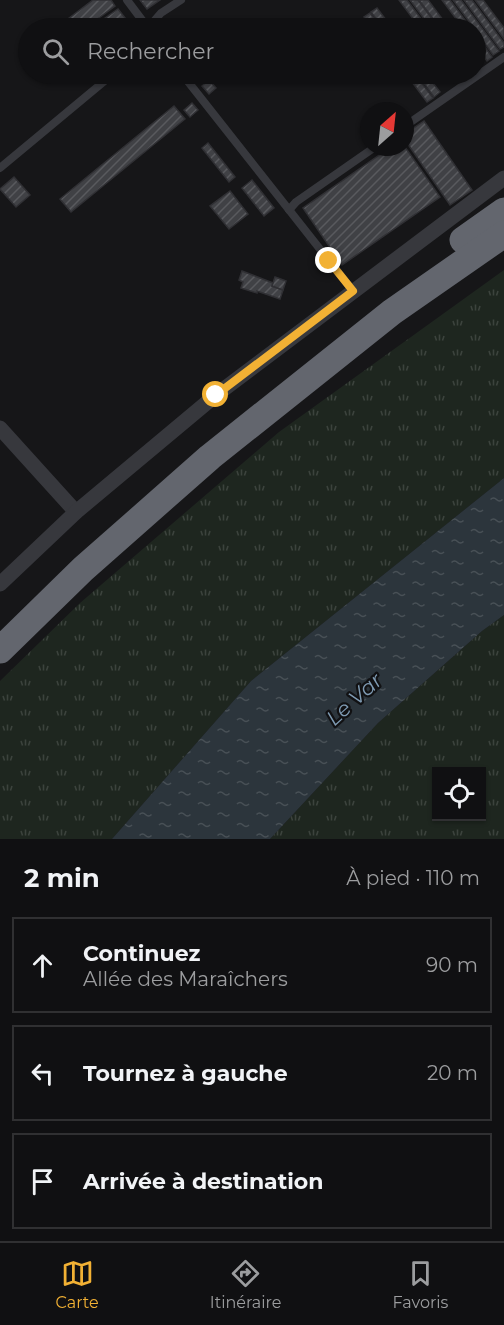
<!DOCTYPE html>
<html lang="fr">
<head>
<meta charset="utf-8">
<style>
	:root { --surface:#101012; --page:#1e1e20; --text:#f1f3f6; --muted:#9c9d9f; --line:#303032; --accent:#f2b134 }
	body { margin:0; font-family:Montserrat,sans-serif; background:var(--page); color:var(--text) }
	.controls { position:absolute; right:18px; bottom:18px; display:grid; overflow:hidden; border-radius:0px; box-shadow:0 2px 4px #0004 }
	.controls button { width:54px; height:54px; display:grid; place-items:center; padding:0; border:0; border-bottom:2px solid var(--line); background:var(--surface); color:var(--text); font:30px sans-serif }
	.compass { position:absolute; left:360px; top:102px; width:54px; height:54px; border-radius:50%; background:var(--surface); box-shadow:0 2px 4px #0004; rotate:27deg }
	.stop { position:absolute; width:18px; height:18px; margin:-14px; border:4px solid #f2b134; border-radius:50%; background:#fff }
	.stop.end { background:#f2b134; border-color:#fff; box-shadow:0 2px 6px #0008 }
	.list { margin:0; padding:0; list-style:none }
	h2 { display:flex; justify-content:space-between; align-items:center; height:78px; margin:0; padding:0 24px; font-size:26px }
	h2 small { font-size:20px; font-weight:400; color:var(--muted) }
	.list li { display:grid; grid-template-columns:39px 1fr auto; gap:18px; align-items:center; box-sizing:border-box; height:96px; margin:0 12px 12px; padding:0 12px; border:2px solid var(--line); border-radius:0px }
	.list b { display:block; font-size:22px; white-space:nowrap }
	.list p { margin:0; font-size:20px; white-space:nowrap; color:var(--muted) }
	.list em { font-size:20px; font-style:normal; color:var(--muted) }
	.icon { flex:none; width:33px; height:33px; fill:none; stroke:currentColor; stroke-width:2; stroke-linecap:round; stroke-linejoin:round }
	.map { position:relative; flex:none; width:504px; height:839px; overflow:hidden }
	.search { position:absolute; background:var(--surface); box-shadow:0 2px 4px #0004; left:18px; right:18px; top:18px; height:66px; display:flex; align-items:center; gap:15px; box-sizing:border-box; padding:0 21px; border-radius:33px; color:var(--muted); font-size:22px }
	.sheet { height:402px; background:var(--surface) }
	nav { display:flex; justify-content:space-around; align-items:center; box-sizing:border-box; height:84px; border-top:2px solid var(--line); background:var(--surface); font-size:16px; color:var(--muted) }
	nav a { display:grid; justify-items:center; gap:3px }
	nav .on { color:var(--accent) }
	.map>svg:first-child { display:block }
	.grass { fill:url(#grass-tufts); fill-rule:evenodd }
	.water { fill:url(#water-ripples) }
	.building { fill:url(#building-hatch); stroke:#303034; stroke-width:1.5 }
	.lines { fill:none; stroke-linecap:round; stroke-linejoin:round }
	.lane { stroke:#37383d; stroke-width:8 }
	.street { stroke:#37383d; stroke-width:15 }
	.highway { stroke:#63666e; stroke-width:27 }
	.route { stroke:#f2b134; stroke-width:8 }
	.labels { text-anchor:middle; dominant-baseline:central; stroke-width:4.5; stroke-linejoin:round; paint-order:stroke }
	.water-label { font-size:21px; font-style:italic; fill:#7f9bb3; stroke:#111113 }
</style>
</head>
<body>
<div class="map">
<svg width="504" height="839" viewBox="0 0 504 839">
	<defs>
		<pattern id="grass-tufts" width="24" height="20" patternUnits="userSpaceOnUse" patternTransform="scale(1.5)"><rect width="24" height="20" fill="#1e261f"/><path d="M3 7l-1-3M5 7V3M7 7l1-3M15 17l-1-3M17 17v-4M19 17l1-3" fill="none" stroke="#3c433d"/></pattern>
		<pattern id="water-ripples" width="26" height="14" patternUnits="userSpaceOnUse" patternTransform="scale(1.5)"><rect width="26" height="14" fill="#2c353c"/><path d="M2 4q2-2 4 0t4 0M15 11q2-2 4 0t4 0" fill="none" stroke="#485056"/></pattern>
		<pattern id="building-hatch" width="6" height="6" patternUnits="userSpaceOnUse" patternTransform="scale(1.5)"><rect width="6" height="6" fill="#404145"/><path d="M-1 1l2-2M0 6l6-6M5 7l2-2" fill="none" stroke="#595a5e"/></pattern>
	</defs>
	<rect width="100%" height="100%" fill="#161618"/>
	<!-- grass -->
	<g class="grass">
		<polygon points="504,270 504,478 251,681 112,839 0,839 0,681 80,603 279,432"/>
		<path d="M504 615V839H270L378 723 482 631ZM436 772H482V816H436Z"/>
	</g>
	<!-- water -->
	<polygon class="water" points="504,478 504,615 482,631 378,723 270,839 112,839 251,681"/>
	<!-- building -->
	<g class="building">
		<polygon points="93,0 111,0 115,6 85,28 56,28"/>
		<polygon points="140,0 160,0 147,9"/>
		<polygon points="399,0 407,0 428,28 420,28"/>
		<polygon points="410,0 418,0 439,28 431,28"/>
		<polygon points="419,0 428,0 449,28 440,28"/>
		<polygon points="442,0 450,0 471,28 463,28"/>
		<polygon points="453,0 461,0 499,51 493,55 476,31 476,28 474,28"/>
		<polygon points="464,0 472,0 504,43 504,47 500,49"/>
		<polygon points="475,0 483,0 504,28 504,39"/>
		<polygon points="377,8 392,28 383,28 371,12"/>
		<polygon points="118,9 129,23 121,28 91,28"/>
		<polygon points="370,13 381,28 372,28 364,17"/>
		<polygon points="476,34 492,57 487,61 476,46"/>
		<polygon points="406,74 415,74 433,98 427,102"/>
		<polygon points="417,74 426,74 440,92 434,97"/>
		<polygon points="209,80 216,88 209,94 202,86"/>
		<polygon points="192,103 198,110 190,117 184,110"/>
		<polygon points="174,106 185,119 71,212 60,199"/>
		<polygon points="424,121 472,190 450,205 405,140 405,134"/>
		<polygon points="208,143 235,177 229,182 202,148"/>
		<polygon points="391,147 405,147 440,197 342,265 303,208"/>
		<polygon points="14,177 30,195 16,207 0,189"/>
		<polygon points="252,180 274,208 264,216 242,188"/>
		<polygon points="230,191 248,214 229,229 210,206"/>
		<polygon points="242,271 273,283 272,286 283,290 280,299 257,291 257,293 241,288 243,282 239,280"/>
		<polygon points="275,277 286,281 283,290 272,286"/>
	</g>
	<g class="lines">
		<!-- lane -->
		<g class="lane">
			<polyline points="127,0 148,28"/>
			<polyline points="148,28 161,13 181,0"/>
			<polyline points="182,74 353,291"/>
			<polyline points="405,126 504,57"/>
			<polyline points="0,168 113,74"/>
			<polyline points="289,210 296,202 375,147"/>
		</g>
		<!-- street -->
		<g class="street">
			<polyline points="0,428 76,512"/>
			<polyline points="0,584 76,512 216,395 504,178"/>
		</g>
		<!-- highway -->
		<g class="highway">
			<polyline points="463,240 504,211"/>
			<polyline points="0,650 83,569 210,457 392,312 504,234"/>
		</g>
	</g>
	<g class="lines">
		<!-- route -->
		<polyline class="route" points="216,395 353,291 329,261"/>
	</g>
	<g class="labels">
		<!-- water labels -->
		<g class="water-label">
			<text transform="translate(354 699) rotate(-42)">Le Var</text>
		</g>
	</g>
</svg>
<div class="controls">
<button><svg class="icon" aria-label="locate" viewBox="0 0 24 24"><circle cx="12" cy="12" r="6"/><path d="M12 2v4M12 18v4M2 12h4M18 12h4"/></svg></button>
</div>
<svg class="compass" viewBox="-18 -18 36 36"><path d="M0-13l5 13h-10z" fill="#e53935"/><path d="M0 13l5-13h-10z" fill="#9c9d9f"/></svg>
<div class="stop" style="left:216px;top:395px"></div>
<div class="stop end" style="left:329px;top:261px"></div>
<div class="search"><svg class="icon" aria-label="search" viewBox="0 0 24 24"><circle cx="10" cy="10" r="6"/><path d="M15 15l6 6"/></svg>Rechercher</div>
</div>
<section class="sheet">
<h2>2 min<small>À pied · 110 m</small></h2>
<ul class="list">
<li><svg class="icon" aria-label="ahead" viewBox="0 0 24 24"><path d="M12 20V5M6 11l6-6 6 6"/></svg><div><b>Continuez</b><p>Allée des Maraîchers</p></div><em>90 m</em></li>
<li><svg class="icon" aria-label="left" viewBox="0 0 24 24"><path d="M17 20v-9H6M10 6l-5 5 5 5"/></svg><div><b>Tournez à gauche</b></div><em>20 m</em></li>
<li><svg class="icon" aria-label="arrive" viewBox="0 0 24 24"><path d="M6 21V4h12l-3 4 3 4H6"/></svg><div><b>Arrivée à destination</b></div></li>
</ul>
</section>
<nav>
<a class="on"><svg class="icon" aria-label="map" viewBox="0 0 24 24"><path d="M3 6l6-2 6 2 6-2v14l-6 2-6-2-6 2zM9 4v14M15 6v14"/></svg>Carte</a>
<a><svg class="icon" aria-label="directions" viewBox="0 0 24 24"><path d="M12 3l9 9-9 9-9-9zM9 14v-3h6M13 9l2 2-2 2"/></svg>Itinéraire</a>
<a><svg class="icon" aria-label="saved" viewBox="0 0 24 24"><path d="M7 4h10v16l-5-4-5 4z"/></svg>Favoris</a>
</nav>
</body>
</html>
